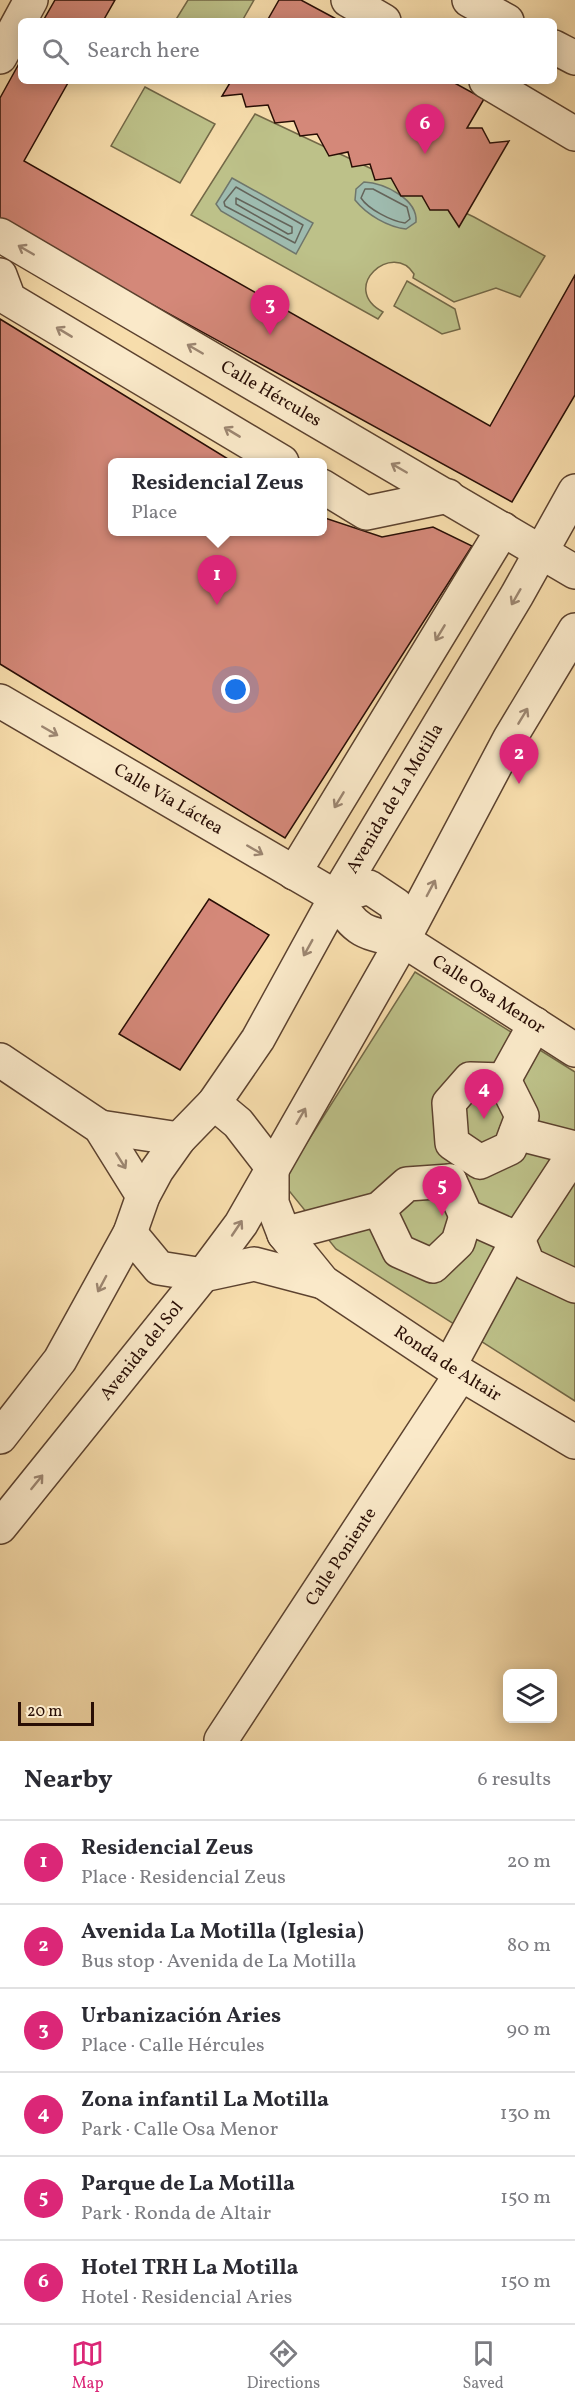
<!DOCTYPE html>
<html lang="en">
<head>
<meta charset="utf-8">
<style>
	:root { --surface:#fff; --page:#f7f7f7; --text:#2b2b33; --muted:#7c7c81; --line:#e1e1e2; --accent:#db2777 }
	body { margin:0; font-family:Vollkorn,serif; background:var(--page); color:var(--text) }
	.controls { position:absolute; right:18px; bottom:18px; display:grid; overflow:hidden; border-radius:9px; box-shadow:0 3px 15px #0003 }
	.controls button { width:54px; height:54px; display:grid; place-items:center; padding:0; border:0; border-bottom:2px solid var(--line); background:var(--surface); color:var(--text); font:30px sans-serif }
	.scale { position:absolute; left:18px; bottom:15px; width:76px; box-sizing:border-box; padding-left:6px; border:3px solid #290e05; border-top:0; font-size:16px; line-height:21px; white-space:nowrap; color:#290e05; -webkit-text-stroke:4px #fae9c9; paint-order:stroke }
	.you { position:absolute; left:236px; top:690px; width:21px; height:21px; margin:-15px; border:4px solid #fff; border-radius:50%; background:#1a73e8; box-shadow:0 0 0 9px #1a73e833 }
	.badge { display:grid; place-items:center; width:39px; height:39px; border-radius:50%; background:var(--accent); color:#fff; font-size:20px; font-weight:700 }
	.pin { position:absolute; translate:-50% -50px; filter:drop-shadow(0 2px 3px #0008) }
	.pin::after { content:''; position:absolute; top:32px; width:21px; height:18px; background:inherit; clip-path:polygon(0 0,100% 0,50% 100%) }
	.popup { position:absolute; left:108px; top:458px; width:219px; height:78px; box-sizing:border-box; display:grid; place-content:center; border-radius:9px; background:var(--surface); filter:drop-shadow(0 2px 4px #0005); font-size:20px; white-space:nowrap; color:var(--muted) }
	.popup b { font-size:22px; color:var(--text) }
	.popup::after { content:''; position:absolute; left:50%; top:100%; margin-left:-12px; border:12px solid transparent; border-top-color:var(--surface) }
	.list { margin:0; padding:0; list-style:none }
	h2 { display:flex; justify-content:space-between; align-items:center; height:78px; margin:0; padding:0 24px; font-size:26px }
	h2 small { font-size:20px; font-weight:400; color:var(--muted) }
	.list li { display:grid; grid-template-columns:39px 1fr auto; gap:18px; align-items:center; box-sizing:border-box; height:84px; padding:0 24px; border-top:2px solid var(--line) }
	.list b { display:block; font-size:22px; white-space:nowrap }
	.list p { margin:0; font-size:20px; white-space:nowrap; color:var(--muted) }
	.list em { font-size:20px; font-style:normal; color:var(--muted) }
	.icon { flex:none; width:33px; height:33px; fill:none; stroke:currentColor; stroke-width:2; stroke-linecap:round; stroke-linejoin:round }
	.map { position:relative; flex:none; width:575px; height:1741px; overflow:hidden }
	.search { position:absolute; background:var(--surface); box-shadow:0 3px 15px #0003; left:18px; right:18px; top:18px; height:66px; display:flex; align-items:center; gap:15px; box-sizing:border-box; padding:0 21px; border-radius:9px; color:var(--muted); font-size:22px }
	.sheet { height:582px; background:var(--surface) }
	nav { display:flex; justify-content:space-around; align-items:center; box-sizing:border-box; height:84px; border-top:2px solid var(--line); background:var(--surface); font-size:16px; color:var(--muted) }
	nav a { display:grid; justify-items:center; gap:3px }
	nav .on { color:var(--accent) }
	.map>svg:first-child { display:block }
	.green { fill:#bdc189; stroke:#736847; stroke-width:1.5 }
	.water { fill:#9ebbaf; stroke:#6f766b; stroke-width:1.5 }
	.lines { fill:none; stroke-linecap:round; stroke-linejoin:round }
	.shore { stroke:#64645a; stroke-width:1.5 }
	.building { fill:#d48879; stroke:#290e05; stroke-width:1.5 }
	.minor-casing { stroke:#5c422f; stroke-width:36 }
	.minor { stroke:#fae9c9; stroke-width:33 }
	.oneway { stroke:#9c8671 }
	.labels { text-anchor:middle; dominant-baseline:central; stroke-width:5; stroke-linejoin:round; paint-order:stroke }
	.street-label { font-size:18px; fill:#290e05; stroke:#fae9c9 }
</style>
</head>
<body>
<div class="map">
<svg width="575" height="1741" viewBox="0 0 575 1741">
	<rect width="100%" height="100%" fill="#f7ddac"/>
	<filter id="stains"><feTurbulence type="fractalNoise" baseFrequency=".00333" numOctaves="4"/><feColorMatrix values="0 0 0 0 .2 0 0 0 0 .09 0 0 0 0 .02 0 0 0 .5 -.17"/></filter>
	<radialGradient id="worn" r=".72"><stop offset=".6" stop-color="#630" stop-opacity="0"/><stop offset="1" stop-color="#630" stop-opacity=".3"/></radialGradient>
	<!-- green -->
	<g class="green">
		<polygon points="188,0 254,0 242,21 175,21"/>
		<polygon points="145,87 215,124 180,183 111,146"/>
		<path d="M255 114 474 217 545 256 520 297 496 288 454 302 413 278 414 274C393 240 338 288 383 312L378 319 191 215Z"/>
		<polygon points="407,281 455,309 460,329 442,334 394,306"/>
		<polygon points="415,972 575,1072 575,1401 336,1249 282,1182"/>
	</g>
	<!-- water -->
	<g class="water">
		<polygon points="232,178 313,223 296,254 221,211 216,204"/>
		<path d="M364 182C384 183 418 199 416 222L406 229C388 227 367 215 355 200L356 189Z"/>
	</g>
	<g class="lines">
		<!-- shore -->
		<g class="shore">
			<polygon points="236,187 303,225 295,243 225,206 224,202"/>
			<path d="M365 189H373L407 207 410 219 405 223C391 221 368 209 361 198Z"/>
			<polygon points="236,198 292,227 292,233 288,234 236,204"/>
		</g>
	</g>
	<!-- building -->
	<g class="building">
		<polygon points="55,0 115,0 103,21 43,21"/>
		<polygon points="279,0 301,0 340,21 267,21"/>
		<polygon points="21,60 21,81 69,81 24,161 490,426 575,275 575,395 512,502 0,221 0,98"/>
		<polygon points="231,81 451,81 484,99 467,128 482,128 490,143 509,141 459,227 448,210 430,210 422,196 401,196 391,178 375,180 370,164 352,167 348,152 329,156 317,134 300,136 294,121 275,123 268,105 246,107 242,94 222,96"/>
		<polygon points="0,319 233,462 112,462 112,532 322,532 322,517 382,537 433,527 472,546 285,838 0,664"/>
		<polygon points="209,899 269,935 180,1070 119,1034"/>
	</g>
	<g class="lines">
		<defs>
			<g id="minor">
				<polyline points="348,0 384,21"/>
				<polyline points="469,0 507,21"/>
				<polyline points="554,47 575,58"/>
				<polyline points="0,57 31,0"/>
				<polyline points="486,81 575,134"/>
				<path id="s1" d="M0 235 575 572"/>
				<polyline points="0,275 9,299 282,462"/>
				<polyline points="322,486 366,513 448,496"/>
				<path id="s2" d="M0 701 336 897"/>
				<polyline points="294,873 503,529"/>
				<path id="s3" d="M336 897C354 932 366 934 403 940L575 1050"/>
				<polyline points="336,897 369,887 396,905 403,940"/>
				<polyline points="0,1060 100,1127 143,1196"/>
				<polygon points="470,1079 504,1080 522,1116 510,1148 480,1162 452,1143 449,1103"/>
				<polyline points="504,1080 535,1024"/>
				<polyline points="214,1103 238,1123 272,1167"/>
				<polyline points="100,1127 179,1139"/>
				<polyline points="516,1133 575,1148"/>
				<path id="s4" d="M272 1167V1203L284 1234 323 1282 461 1374 575 1442"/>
				<polyline points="450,1181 466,1216 518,1239 528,1264 575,1286"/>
				<polyline points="379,1209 399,1251 433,1266 458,1242 466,1216"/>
				<polyline points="130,1233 159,1268 203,1275 254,1264 323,1282"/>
				<polyline points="284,1234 379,1209 407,1184 450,1181"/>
				<polyline points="450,1365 518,1239 575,1152"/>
				<path id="s5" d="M0 1437 60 1360 130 1233 143 1196 157 1170 179 1139 214 1103 258 1039 336 897 517 595 575 491"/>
				<path id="s6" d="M0 1527 203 1275 241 1224 403 940 510 738 575 630"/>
				<path id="s7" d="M221 1740 461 1374"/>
			</g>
		</defs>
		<!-- minor casing -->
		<use href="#minor" class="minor-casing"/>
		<!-- minor -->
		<use href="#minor" class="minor"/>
	</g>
	<!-- one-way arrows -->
	<defs><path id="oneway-shaft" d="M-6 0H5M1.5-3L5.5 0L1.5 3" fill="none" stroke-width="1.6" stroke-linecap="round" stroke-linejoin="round" transform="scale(1.5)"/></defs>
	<g class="oneway">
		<use href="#oneway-shaft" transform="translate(26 250) rotate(-150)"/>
		<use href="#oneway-shaft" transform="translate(64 332) rotate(-149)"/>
		<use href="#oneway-shaft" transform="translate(195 349) rotate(-150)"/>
		<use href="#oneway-shaft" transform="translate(232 432) rotate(-149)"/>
		<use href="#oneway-shaft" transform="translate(399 468) rotate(-150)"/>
		<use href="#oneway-shaft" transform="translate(516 597) rotate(120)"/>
		<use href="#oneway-shaft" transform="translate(440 633) rotate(121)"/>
		<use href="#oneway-shaft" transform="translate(523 716) rotate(-59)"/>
		<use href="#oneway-shaft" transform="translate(50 731) rotate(30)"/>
		<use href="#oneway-shaft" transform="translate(339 800) rotate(121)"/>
		<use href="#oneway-shaft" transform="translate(255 850) rotate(30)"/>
		<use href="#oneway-shaft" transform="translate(431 888) rotate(-62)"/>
		<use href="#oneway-shaft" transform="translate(308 948) rotate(119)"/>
		<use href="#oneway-shaft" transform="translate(301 1116) rotate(-60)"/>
		<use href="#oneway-shaft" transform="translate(121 1161) rotate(58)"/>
		<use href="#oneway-shaft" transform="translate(237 1228) rotate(-56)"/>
		<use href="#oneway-shaft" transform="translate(102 1284) rotate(118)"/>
		<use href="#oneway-shaft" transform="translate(37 1482) rotate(-51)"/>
	</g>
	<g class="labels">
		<!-- street labels -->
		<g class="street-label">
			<text stroke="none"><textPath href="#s1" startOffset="314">Calle Hércules</textPath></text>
			<text stroke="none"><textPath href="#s5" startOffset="754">Avenida de La Motilla</textPath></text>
			<text stroke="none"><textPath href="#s2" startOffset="195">Calle Vía Láctea</textPath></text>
			<text stroke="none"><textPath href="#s3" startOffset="186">Calle Osa Menor</textPath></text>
			<text stroke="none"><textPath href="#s6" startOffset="226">Avenida del Sol</textPath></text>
			<text stroke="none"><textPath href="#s4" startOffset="280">Ronda de Altair</textPath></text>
			<text stroke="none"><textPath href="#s7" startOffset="219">Calle Poniente</textPath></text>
		</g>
	</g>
	<rect width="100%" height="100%" filter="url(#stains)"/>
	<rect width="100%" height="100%" fill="url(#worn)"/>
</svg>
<div class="controls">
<button><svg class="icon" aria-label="layers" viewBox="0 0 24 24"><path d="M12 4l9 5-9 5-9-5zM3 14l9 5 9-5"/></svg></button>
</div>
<div class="scale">20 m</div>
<div class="you"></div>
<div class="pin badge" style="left:217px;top:605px">1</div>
<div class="popup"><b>Residencial Zeus</b>Place</div>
<div class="pin badge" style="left:519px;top:784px">2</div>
<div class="pin badge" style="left:270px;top:335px">3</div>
<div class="pin badge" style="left:484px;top:1119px">4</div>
<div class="pin badge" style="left:442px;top:1216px">5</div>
<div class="pin badge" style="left:425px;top:154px">6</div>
<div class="search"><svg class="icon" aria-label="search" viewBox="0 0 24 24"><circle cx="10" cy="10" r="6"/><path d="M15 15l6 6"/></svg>Search here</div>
</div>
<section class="sheet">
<h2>Nearby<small>6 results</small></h2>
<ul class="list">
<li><span class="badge">1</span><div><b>Residencial Zeus</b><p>Place · Residencial Zeus</p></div><em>20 m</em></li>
<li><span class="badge">2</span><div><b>Avenida La Motilla (Iglesia)</b><p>Bus stop · Avenida de La Motilla</p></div><em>80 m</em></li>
<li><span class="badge">3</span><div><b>Urbanización Aries</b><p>Place · Calle Hércules</p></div><em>90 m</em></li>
<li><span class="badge">4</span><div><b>Zona infantil La Motilla</b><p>Park · Calle Osa Menor</p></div><em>130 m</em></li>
<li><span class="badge">5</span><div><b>Parque de La Motilla</b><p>Park · Ronda de Altair</p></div><em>150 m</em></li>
<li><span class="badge">6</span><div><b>Hotel TRH La Motilla</b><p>Hotel · Residencial Aries</p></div><em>150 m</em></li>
</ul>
</section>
<nav>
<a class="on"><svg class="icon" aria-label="map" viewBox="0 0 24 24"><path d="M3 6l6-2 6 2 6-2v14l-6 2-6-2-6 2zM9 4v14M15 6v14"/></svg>Map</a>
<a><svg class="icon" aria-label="directions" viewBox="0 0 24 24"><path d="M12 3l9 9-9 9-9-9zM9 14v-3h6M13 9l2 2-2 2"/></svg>Directions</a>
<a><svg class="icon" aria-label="saved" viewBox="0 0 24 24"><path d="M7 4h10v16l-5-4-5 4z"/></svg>Saved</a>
</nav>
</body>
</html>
